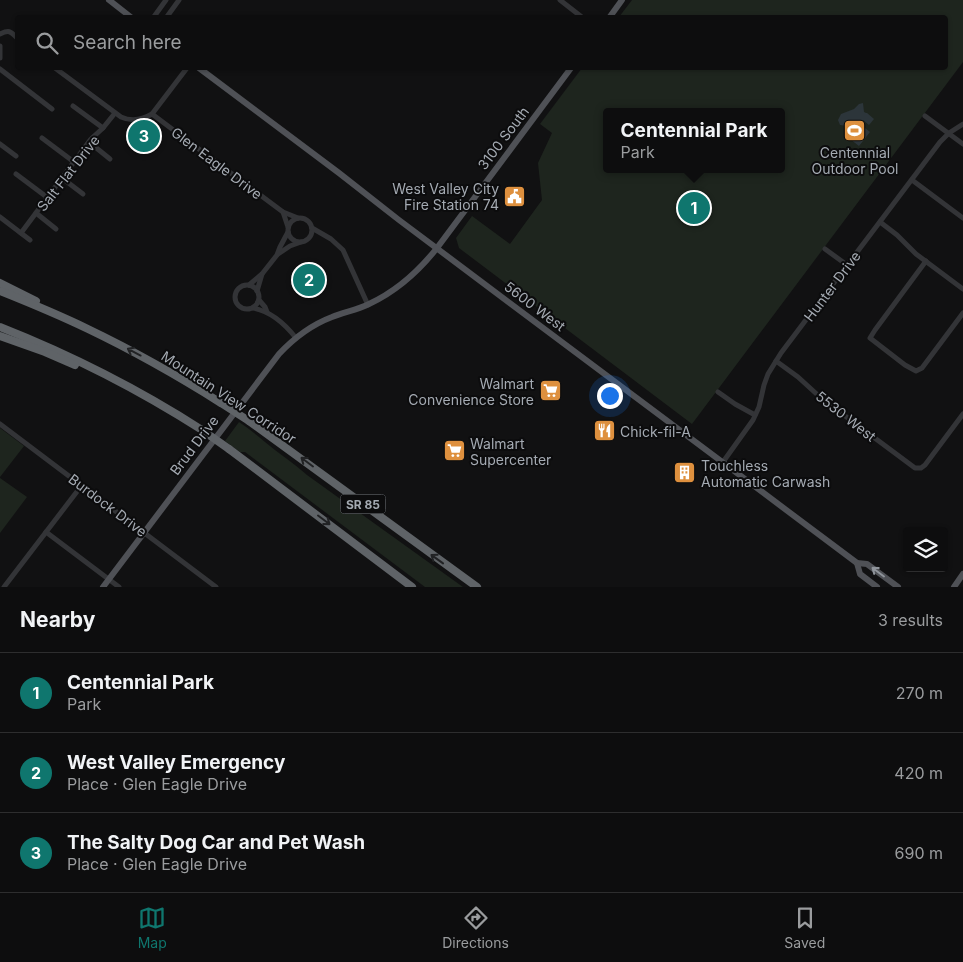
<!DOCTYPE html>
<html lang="en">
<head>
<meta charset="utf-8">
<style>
	:root { --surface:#0d0d0e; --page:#161617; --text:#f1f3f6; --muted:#9a9c9e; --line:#2d2d2e; --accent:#0f766e }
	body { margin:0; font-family:Inter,sans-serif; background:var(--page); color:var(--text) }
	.controls { position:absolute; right:15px; bottom:15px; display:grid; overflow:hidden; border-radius:5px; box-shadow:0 1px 4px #0004 }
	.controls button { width:45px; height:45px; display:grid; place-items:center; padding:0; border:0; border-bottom:1px solid var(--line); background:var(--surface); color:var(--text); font:25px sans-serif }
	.you { position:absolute; left:609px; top:395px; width:18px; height:18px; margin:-12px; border:4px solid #fff; border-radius:50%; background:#1a73e8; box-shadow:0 0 0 8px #1a73e833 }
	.badge { display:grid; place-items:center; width:32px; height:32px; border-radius:50%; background:var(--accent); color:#fff; font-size:16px; font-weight:700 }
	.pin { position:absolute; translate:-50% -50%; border:2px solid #fff; box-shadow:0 1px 5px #0006 }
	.popup { position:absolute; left:603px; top:108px; width:182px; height:65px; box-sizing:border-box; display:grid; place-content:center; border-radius:5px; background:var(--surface); filter:drop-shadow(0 1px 4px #0005); font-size:16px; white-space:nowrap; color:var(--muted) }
	.popup b { font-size:19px; color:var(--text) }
	.popup::after { content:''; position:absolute; left:50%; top:100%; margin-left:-10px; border:10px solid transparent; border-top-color:var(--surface) }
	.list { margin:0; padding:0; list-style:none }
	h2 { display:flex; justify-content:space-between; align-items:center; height:65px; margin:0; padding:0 20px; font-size:21px }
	h2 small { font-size:16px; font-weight:400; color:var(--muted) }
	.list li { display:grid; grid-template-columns:32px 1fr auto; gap:15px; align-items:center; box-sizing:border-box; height:80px; padding:0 20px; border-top:1px solid var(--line) }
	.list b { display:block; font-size:19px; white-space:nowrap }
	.list p { margin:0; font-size:16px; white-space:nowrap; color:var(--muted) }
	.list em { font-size:16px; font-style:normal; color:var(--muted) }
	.icon { flex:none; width:28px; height:28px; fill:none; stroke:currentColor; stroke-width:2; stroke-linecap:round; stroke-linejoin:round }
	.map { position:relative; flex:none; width:963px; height:587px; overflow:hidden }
	.search { position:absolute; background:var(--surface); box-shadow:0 1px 4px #0004; left:15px; right:15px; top:15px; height:55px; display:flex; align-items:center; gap:12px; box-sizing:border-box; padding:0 18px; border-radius:5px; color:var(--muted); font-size:19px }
	.sheet { height:305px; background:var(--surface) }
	nav { display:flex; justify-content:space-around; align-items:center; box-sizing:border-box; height:70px; border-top:1px solid var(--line); background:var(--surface); font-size:14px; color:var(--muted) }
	nav a { display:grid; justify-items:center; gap:2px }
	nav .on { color:var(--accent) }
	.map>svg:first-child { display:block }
	.green { fill:#1e251e; fill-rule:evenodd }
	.water { fill:#2c353a }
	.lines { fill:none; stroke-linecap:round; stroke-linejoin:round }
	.minor { stroke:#333437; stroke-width:5 }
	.major { stroke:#4f5156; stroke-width:6 }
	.highway { stroke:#5f6367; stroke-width:8 }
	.highway-bridge { stroke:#5f6367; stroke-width:8 }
	.oneway { stroke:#212224 }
	.oneway2 { stroke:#8f949b }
	.labels { text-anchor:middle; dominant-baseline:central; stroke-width:4; stroke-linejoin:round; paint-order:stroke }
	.shield { fill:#0c0c0d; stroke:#767b80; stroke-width:1 }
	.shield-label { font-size:12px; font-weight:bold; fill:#a4aab2 }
	.street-label { font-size:14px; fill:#a4aab2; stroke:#0c0c0d }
	.poi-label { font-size:14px; fill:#a4aab2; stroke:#0c0c0d; text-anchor:start }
</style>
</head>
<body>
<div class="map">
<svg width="963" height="587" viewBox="0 0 963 587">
	<rect width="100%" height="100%" fill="#111112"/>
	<!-- green -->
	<g class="green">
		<path d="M632 0H963V62L692 424 459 248 456 238 472 216 510 244 542 200 538 163 552 133 540 124 582 68H946V18L619 17ZM606 112H782V169H606Z"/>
		<path d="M239 422C248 428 257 435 265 442 279 454 294 463 307 475L463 587H425L245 452H240L225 441Z"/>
		<polygon points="0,428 24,446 0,477"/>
		<polygon points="0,478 27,497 0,533"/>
	</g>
	<!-- water -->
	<polygon class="water" points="863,103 864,112 866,113 867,113 874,119 869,125 863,120 860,124 870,132 859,146 850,139 857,129 855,127 840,125 838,120 841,114 854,109 859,104"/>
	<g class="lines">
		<!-- minor -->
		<g class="minor">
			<polyline points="560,0 583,18"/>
			<polyline points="153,18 166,0"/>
			<polyline points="166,18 179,0"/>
			<path d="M0 34C10 29 11 32 18 39"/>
			<polyline points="0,46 0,58"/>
			<path d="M55 68 121 117C132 122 142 120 152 114L187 68"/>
			<polyline points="0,69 52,109"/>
			<polyline points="73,106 103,128"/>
			<polyline points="152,114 283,212 298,218"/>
			<polyline points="925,116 963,144"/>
			<polyline points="42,138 74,162"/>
			<polyline points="89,142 110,159"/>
			<polyline points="0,144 16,156"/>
			<polyline points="16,174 48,198"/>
			<polyline points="62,178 83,194"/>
			<polyline points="912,180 963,218"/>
			<polyline points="283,212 288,227"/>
			<polyline points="36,213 56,229"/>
			<polyline points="0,217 30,240"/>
			<circle cx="300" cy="230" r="12"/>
			<polyline points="880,222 897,235 916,254 963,289"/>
			<polyline points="312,228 331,239 343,250 368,305"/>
			<polyline points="21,233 91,139 103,128 115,113"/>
			<polyline points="825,249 847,265"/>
			<polyline points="278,254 290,246 301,242"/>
			<polyline points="926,261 875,330 870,338 905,365 916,371 922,368 963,313"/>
			<circle cx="247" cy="297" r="12"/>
			<polyline points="249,285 262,274 277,255 280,247 288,232"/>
			<polyline points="257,291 262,274"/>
			<polyline points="259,300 265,307 267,312"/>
			<path d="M253 308C270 311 285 324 296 338"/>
			<polyline points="776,361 798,377 821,398 915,468 921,468 925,465 963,414"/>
			<polyline points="718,392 735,404 755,415"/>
			<polyline points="0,424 216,587"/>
			<polyline points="723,462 753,420 759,407 764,385 768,374 781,353 940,142 949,133 963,124"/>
			<polyline points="46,532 119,587"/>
			<polyline points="4,587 82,485"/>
		</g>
		<!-- major -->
		<g class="major">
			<polyline points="109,0 132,18"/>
			<polyline points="609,18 622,0"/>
			<polyline points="199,68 339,173 399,220 857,563 867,564 898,587"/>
			<polyline points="857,563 860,574 877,587"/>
			<path d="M103 587 279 354C294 338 311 325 332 317 344 312 357 310 369 304 397 291 418 272 437 248L571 68"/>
			<polyline points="954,587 963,574"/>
		</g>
		<!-- highway -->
		<g class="highway">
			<polyline points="0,283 36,301"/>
			<path d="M0 291C30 303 59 315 88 329 134 351 178 376 221 403"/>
			<path d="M0 327C71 355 138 389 202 430"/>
			<polyline points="0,336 45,352 75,365"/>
			<polyline points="249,421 477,587"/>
			<polyline points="229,449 412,587"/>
		</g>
		<!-- highway-bridge -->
		<g class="highway-bridge">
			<polyline points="221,403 249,421"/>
			<polyline points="202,430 229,449"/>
		</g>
	</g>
	<!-- one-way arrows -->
	<defs><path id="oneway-shaft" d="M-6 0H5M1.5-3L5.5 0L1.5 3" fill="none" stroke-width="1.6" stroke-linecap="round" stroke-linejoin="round" transform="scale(1.25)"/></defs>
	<g class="oneway">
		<use href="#oneway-shaft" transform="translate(134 352) rotate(-152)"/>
		<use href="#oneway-shaft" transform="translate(307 462) rotate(-143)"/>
		<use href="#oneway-shaft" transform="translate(324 520) rotate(37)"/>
		<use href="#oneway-shaft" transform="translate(437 559) rotate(-144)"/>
	</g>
	<use class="oneway2" href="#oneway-shaft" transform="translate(878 572) rotate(-143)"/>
	<!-- icons -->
	<defs>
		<symbol id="stadium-square" viewBox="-11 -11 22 22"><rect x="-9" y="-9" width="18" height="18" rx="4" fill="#de903e" stroke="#0c0c0d"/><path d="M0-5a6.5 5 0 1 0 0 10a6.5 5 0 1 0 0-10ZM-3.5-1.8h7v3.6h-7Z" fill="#fff"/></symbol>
		<symbol id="civic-square" viewBox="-11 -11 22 22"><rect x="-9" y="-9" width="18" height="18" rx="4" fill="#de903e" stroke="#0c0c0d"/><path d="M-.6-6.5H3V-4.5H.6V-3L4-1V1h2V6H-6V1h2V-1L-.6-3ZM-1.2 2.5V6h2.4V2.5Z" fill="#fff"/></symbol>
		<symbol id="supermarket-square" viewBox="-11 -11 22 22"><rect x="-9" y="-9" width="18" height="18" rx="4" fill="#de903e" stroke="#0c0c0d"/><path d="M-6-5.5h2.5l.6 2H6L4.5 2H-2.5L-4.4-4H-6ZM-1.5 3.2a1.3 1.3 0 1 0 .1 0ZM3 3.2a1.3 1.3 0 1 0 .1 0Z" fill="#fff"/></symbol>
		<symbol id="restaurant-square" viewBox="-11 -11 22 22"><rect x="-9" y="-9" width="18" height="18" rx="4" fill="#de903e" stroke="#0c0c0d"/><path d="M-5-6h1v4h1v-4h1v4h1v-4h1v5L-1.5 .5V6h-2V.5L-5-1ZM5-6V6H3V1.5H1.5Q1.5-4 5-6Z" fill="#fff"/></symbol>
		<symbol id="building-square" viewBox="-11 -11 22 22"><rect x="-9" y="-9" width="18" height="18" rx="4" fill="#de903e" stroke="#0c0c0d"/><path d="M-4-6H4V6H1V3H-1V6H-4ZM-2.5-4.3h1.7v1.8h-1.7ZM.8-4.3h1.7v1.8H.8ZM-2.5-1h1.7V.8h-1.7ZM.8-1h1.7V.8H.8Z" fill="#fff"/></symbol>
	</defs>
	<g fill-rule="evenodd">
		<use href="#stadium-square" x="842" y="118" width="25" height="25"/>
		<use href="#civic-square" x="502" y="184" width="25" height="25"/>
		<use href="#supermarket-square" x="538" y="378" width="25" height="25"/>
		<use href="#restaurant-square" x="592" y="418" width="25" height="25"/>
		<use href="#supermarket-square" x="442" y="438" width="25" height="25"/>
		<use href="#building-square" x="672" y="460" width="25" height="25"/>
	</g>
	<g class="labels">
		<!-- shield labels -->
		<rect class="shield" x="340.5" y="494.5" width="45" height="19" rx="4"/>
		<g class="shield-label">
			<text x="363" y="504">SR 85</text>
		</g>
		<!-- street labels -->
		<g class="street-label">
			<text transform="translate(503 138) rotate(-53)">3100 South</text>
			<text transform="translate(217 163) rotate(37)">Glen Eagle Drive</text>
			<text transform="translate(68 173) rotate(-52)">Salt Flat Drive</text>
			<text transform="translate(832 286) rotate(-53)">Hunter Drive</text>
			<text transform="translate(535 306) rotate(37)">5600 West</text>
			<text transform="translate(229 397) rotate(33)">Mountain View Corridor</text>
			<text transform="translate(846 416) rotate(38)">5530 West</text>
			<text transform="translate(194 445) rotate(-53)">Brud Drive</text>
			<text transform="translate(108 505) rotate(37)">Burdock Drive</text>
		</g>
		<!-- poi labels -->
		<g class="poi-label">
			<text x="855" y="152" text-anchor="middle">Centennial<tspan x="855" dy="16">Outdoor Pool</tspan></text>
			<text x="499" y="188" text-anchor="end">West Valley City<tspan x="499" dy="16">Fire Station 74</tspan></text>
			<text x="534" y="383" text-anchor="end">Walmart<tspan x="534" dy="16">Convenience Store</tspan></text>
			<text x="620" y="431">Chick-fil-A</text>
			<text x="470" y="443">Walmart<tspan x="470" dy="16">Supercenter</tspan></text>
			<text x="701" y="465">Touchless<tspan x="701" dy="16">Automatic Carwash</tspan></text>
		</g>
	</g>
</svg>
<div class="controls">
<button><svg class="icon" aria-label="layers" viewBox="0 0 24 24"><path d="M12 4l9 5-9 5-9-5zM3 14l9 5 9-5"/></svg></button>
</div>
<div class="you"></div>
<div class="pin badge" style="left:694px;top:208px">1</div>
<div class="popup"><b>Centennial Park</b>Park</div>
<div class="pin badge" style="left:309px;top:280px">2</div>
<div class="pin badge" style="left:144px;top:136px">3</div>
<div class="search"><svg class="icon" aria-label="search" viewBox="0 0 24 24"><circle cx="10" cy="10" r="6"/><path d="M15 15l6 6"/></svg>Search here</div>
</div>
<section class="sheet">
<h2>Nearby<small>3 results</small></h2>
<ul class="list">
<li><span class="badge">1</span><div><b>Centennial Park</b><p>Park</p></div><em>270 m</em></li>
<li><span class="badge">2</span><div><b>West Valley Emergency</b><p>Place · Glen Eagle Drive</p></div><em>420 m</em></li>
<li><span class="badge">3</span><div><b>The Salty Dog Car and Pet Wash</b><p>Place · Glen Eagle Drive</p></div><em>690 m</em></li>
</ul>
</section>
<nav>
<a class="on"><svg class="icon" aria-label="map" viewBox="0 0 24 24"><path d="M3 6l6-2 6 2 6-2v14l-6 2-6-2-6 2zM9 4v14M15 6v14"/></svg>Map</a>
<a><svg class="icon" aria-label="directions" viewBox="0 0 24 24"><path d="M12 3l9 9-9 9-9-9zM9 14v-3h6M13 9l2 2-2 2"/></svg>Directions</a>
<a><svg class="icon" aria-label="saved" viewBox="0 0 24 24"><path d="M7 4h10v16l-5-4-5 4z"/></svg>Saved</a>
</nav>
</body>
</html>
